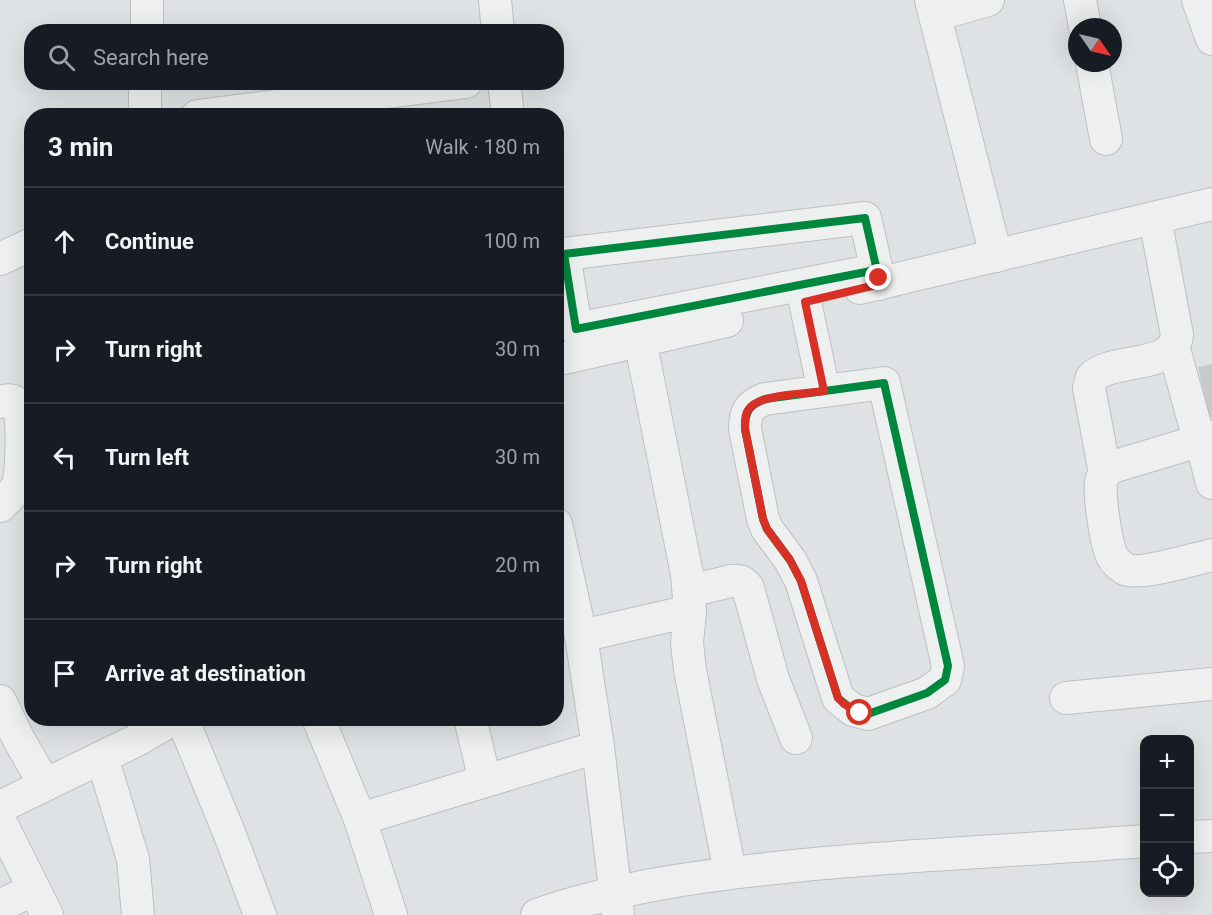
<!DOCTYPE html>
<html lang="en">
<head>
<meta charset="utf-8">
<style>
	:root { --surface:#171b24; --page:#20242c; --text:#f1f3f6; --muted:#9ea1a6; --line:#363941 }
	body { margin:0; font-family:Roboto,sans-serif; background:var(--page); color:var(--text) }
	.controls { position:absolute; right:18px; bottom:18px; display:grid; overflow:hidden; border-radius:12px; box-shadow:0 6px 24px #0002 }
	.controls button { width:54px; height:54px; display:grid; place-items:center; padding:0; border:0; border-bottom:2px solid var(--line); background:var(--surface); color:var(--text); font:30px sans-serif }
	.compass { position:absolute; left:1068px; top:18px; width:54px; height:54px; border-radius:50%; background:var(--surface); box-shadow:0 6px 24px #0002; rotate:124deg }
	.stop { position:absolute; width:18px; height:18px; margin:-14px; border:4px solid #d93025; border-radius:50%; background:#fff }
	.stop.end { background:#d93025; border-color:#fff; box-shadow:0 2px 6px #0008 }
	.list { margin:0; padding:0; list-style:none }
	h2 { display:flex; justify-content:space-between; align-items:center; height:78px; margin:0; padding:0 24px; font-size:26px }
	h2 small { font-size:20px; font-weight:400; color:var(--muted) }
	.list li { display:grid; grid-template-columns:39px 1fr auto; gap:18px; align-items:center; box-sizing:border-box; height:108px; padding:0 24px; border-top:2px solid var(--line) }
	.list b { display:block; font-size:22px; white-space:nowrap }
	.list em { font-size:20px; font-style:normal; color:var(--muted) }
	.icon { flex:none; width:33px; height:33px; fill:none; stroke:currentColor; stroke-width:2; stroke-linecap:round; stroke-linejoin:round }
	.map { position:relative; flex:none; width:1212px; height:915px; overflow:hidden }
	.search { position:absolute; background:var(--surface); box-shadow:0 6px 24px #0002; left:24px; top:24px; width:540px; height:66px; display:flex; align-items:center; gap:15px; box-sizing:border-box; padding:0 21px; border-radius:24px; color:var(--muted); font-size:22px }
	.panel { position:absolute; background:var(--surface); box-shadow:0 6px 24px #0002; left:24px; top:108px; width:540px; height:618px; border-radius:24px }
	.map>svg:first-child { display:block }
	.building { fill:#c7cacc }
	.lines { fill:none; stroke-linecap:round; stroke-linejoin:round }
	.minor-casing { stroke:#bdc0c2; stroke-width:34 }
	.minor { stroke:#eef0f0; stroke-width:32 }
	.cycleway-casing { stroke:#ecf0f3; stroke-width:11 }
	.cycleway { stroke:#00873e; stroke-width:8 }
	.route { stroke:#d93025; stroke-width:8 }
</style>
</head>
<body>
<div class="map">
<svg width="1212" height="915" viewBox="0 0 1212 915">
	<rect width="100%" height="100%" fill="#dfe2e4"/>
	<!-- building -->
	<polygon class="building" points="1212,364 1212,417 1209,417 1198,367"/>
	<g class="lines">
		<defs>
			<g id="minor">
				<polyline points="495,0 498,32"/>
				<polyline points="931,0 996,256"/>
				<polyline points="1080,0 1085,27"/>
				<polyline points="1198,0 1212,39"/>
				<polyline points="935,15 988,0"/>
				<polyline points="147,32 147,0"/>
				<polyline points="1092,63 1106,139"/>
				<polyline points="504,82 508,116"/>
				<polyline points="145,116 145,82"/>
				<polyline points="197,116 466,82"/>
				<polyline points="0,259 32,244"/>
				<polyline points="876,270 576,329 564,254 865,218 880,284"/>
				<polyline points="860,288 1212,204"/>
				<polyline points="805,302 824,391"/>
				<polyline points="640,340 687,574 690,611 687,643 690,670 730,872"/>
				<polyline points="1174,349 1198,436 1201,440 1212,483"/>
				<polyline points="556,360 727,321"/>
				<path d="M884 383 948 666 945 680 927 693 868 714 853 710 838 698 801 581 790 560 767 529 763 519 745 429C745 412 749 405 765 399Z"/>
				<path d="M0 402C6 400 13 399 17 404 24 413 22 473 18 484 14 493 7 500 0 506"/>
				<path d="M1212 437 1112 467C1107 471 1102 475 1101 482 1099 495 1106 544 1112 556 1114 560 1120 566 1125 569 1139 576 1194 559 1212 555"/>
				<path d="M1105 473 1089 388 1092 377C1113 357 1174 370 1177 335L1155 218"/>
				<polyline points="556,524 581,636 598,747 618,914"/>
				<path d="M690 591 731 581C739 580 743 581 748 588L773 679 796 738"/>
				<polyline points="581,636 690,611"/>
				<polyline points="1066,698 1212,684"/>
				<polyline points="0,701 18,738 45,785"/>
				<polyline points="182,718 230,835 260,915"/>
				<polyline points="318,718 360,819 391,915"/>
				<polyline points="470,718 485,781"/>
				<polyline points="102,757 133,859 138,915"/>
				<polyline points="0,807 137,740 175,718"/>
				<polyline points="360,819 598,747"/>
				<polyline points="0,821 47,915"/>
				<polyline points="1190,837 1212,836"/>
				<polyline points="0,906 34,889"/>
				<path d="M537 915C623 885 714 874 804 865 918 854 1031 850 1144 841"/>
			</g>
		</defs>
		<!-- minor casing -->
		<use href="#minor" class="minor-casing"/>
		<!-- minor -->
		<use href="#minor" class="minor"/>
		<defs>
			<g id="cycleway">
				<polyline points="876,270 576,329 564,254 865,218 880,284"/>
				<path d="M884 383 948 666 945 680 927 693 868 714 853 710 838 698 801 581 790 560 767 529 763 519 745 429C745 412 749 405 765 399Z"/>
			</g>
		</defs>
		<!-- cycleway casing -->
		<use href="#cycleway" class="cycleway-casing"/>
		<!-- cycleway -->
		<use href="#cycleway" class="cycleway"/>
	</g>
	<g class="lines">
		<!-- route -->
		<path class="route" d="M860 713 844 704 838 698 801 581 790 560 767 529 763 519 745 429C745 423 744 416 748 410 758 394 805 394 824 391L805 302 880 284 879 278"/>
	</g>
</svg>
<div class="controls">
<button>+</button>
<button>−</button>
<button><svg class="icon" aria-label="locate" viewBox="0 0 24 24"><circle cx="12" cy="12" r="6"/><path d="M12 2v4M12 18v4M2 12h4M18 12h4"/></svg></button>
</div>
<svg class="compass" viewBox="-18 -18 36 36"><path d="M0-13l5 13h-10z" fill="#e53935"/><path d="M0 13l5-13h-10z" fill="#9ea1a6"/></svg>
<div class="stop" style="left:860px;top:713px"></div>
<div class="stop end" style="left:879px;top:278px"></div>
<div class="search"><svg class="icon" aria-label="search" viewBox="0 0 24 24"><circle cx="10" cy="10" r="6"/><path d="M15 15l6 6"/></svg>Search here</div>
<section class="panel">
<h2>3 min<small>Walk · 180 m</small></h2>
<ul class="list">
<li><svg class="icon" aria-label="ahead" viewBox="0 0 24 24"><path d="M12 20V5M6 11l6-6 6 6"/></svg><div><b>Continue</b></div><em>100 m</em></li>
<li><svg class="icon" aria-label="right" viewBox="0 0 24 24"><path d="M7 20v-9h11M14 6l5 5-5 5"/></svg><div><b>Turn right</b></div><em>30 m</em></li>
<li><svg class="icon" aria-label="left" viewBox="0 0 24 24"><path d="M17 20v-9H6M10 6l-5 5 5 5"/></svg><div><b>Turn left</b></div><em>30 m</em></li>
<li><svg class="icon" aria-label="right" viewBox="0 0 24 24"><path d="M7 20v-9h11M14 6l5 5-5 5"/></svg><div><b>Turn right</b></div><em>20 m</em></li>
<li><svg class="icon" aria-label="arrive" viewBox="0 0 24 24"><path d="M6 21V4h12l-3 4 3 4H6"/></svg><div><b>Arrive at destination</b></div></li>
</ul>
</section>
</div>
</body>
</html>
